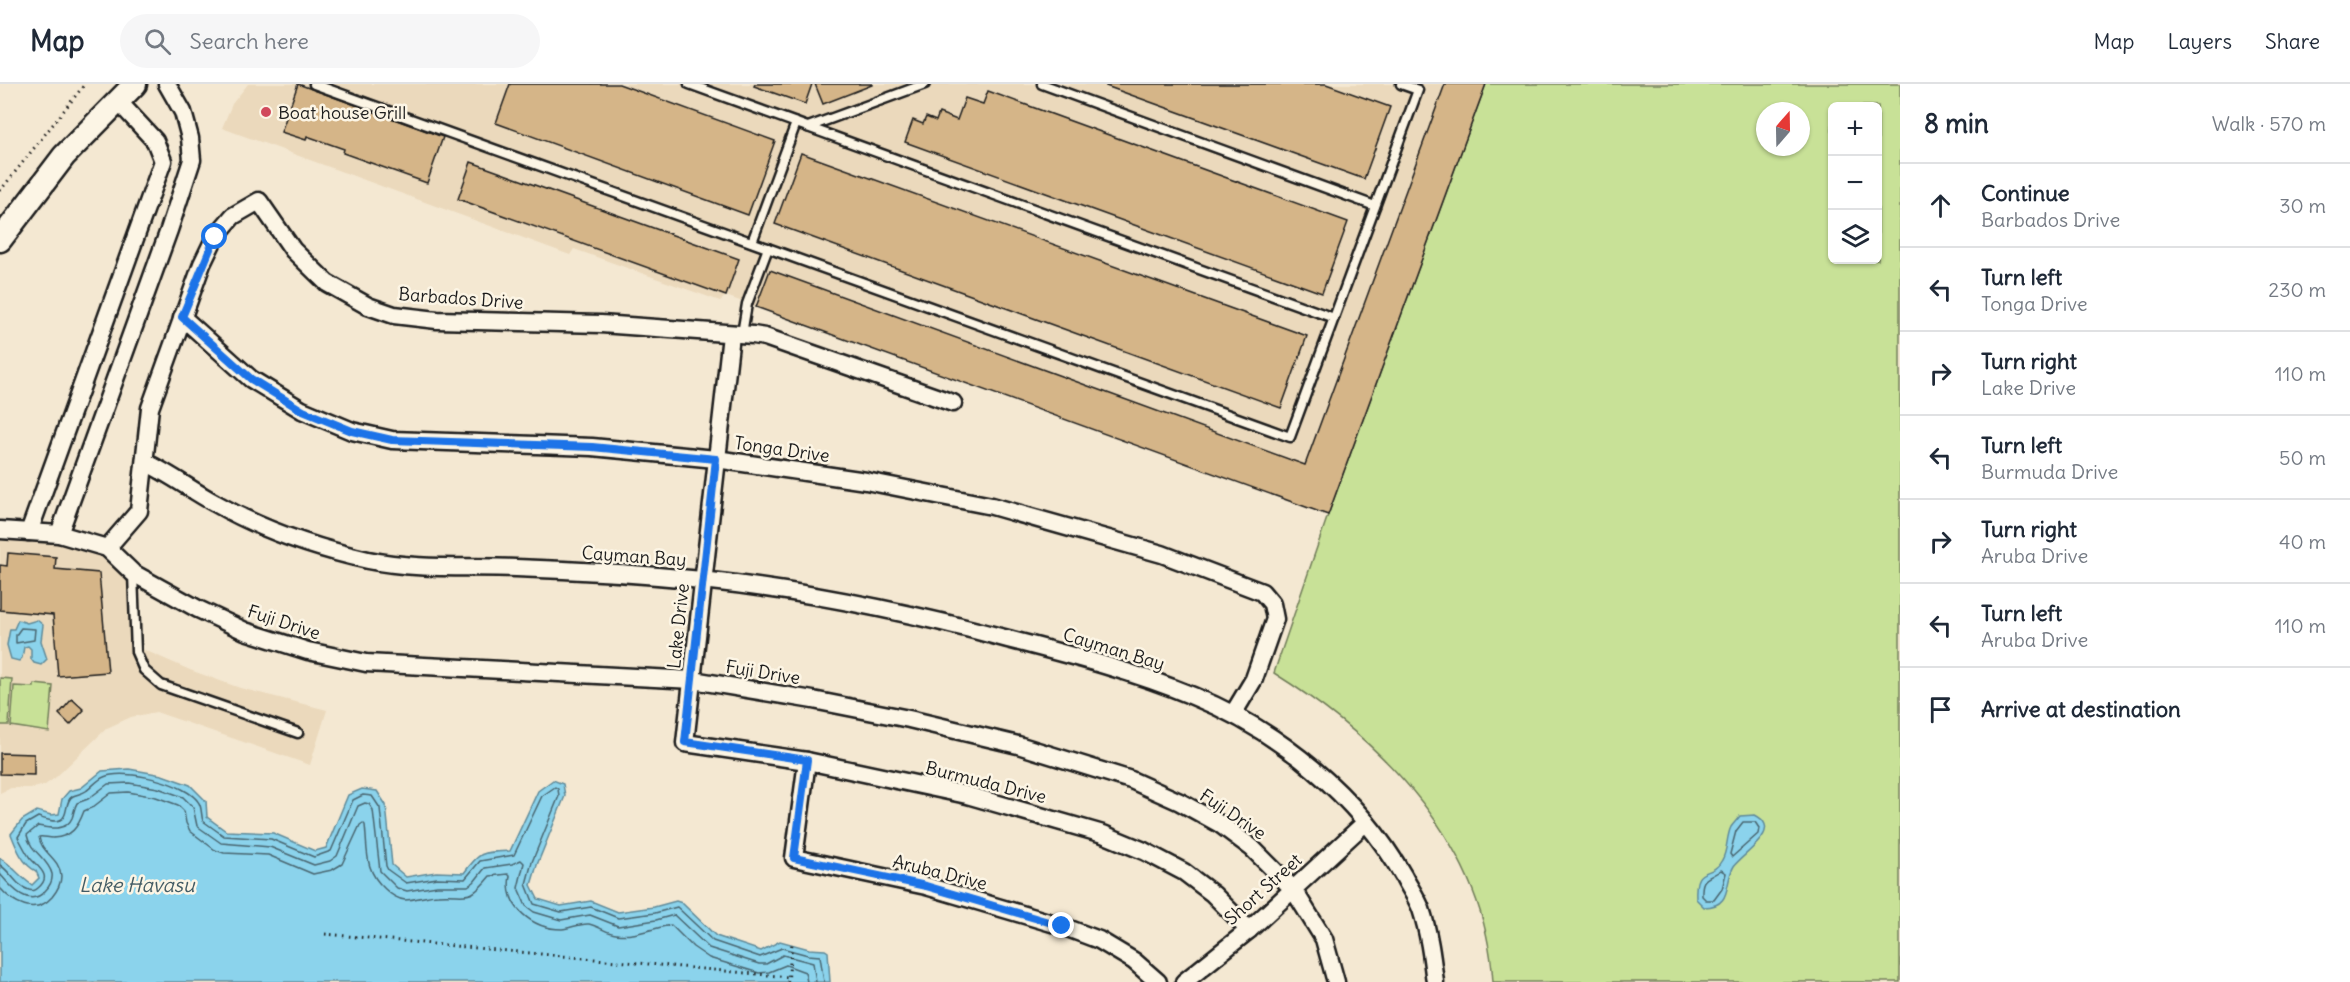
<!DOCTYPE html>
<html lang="en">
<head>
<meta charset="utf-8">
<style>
	:root { --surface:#fff; --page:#f6f6f7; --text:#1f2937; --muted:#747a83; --line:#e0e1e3 }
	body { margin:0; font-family:Delius,sans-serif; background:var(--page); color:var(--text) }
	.controls { position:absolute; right:18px; top:18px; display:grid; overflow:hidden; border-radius:9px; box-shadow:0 2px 4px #0004 }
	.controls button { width:54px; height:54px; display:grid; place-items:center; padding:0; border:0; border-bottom:2px solid var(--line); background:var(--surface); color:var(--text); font:30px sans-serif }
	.compass { position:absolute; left:1756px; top:18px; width:54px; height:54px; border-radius:50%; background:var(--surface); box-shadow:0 2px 4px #0004; rotate:20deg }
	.stop { position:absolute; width:18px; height:18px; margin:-14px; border:4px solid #1a73e8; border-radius:50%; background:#fff }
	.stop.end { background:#1a73e8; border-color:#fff; box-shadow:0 2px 6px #0008 }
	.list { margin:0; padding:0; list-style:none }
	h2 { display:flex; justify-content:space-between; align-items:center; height:78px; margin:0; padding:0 24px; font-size:26px }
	h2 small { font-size:20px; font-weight:400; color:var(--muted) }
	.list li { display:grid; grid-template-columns:39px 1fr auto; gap:18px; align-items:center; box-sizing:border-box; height:84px; padding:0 24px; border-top:2px solid var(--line) }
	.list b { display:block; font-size:22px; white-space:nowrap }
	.list p { margin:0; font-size:20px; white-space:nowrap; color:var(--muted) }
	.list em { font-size:20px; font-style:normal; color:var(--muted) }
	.icon { flex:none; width:33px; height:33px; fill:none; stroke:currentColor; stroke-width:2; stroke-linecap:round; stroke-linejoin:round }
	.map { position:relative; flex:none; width:1900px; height:898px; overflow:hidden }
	header { display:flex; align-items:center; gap:36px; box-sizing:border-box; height:84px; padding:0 30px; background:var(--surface); border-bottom:2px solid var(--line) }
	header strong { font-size:28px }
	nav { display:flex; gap:33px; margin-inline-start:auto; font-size:21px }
	.search { width:420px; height:54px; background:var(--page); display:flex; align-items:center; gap:15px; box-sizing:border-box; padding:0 21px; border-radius:33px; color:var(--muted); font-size:22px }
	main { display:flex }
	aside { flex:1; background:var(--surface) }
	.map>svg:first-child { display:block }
	.built { fill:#ebd9bc }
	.green { fill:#c8e197; stroke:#727e5a; stroke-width:1.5; fill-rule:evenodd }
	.water { fill:#8bd3ec; stroke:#5f8a99; stroke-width:1.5 }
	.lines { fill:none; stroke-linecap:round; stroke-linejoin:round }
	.shore { stroke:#48656f; stroke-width:1.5 }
	.building { fill:#d5b588; stroke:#1c1c1c; stroke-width:1.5 }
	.lane-casing { stroke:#1c1c1c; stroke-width:13 }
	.street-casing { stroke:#1c1c1c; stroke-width:21 }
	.secondary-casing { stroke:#1c1c1c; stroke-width:27 }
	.path { stroke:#1c1c1c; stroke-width:3; stroke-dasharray:1.5 4.5; stroke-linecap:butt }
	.lane { stroke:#fcf5e5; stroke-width:8 }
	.street { stroke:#fcf5e5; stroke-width:16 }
	.secondary { stroke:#fcf5e5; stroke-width:22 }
	.route { stroke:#1a73e8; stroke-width:8 }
	.poi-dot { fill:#d1495b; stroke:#fcf5e5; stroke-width:2 }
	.labels { text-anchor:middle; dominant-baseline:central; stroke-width:5; stroke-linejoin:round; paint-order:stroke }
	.poi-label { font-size:18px; fill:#1c1c1c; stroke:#fcf5e5; text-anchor:start }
	.street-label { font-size:18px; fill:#1c1c1c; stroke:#fcf5e5 }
	.water-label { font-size:20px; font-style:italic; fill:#435c65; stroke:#fcf5e5 }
</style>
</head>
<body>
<header>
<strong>Map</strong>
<div class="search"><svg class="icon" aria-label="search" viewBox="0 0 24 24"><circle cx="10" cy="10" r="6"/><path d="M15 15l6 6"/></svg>Search here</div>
<nav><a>Map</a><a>Layers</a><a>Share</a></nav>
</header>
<main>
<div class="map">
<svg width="1900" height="898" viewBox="0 0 1900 898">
	<rect width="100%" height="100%" fill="#f4e8d2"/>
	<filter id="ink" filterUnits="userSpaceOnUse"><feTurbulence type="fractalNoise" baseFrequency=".0167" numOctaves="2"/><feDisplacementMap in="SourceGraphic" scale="12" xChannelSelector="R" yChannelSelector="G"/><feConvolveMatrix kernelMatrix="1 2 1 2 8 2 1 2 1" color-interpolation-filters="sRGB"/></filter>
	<g filter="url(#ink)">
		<!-- built -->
		<g class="built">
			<polygon points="248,0 1486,0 1328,431 726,212 720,217 574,165 570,171 222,44 232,20"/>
			<polygon points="0,454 48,457 68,460 94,468 106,474 126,492 137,509 142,565 190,586 240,604 327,626 310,681 156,628 131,633 107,644 55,694 45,701 33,704 11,704 0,709"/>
		</g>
		<!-- green -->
		<g class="green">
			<path d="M1486 0H1900V898H1493C1485 761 1384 658 1274 589L1328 431ZM1832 22H1878V176H1832ZM1765 27H1801V63H1765Z"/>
			<polygon points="0,594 12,595 9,641 0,641"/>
			<polygon points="34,600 53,602 49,648 11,642 14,602 34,603"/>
		</g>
		<!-- water -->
		<g class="water">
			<polygon points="18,536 27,539 37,536 43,541 41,557 47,575 41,581 34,579 31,575 31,565 28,562 24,563 22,574 19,577 11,575 7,561 10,545 14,545"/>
			<path d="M129 685 162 691 190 701 206 717 207 733 226 747 273 749 315 767 326 764 348 711 362 705 377 707 386 721 392 781 406 793 436 788 464 789C480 767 482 768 510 767L538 707 553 696 563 700 565 712 537 781 531 801 538 815 561 822 591 817 618 828 654 823 676 817 682 819 716 852 761 867 780 857 809 865 825 866 828 868 830 898H0V774C12 781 20 793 32 801L39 794 36 787C23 781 16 763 11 750L22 736 37 727 51 731 59 730 62 715 69 707 81 704 102 687Z"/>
			<path d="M1755 731C1785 746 1742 770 1734 782 1724 798 1733 823 1704 823L1696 815C1694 777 1711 797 1722 776 1728 766 1726 753 1731 743 1733 740 1737 736 1740 732Z"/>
		</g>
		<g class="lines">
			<!-- shore -->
			<g class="shore">
				<polygon points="21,544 35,545 34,556 16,559 16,551"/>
				<polygon points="1743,738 1755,738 1759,744 1758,750 1732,773 1730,770 1736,747"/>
				<path d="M0 781C11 788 16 802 29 806 33 807 35 807 38 804 53 792 38 783 30 774 25 767 22 760 18 753L26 740 38 733C45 735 53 739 60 736 69 732 64 717 73 712 77 710 82 710 86 707 92 703 98 695 104 693 125 684 188 699 199 719 202 724 201 731 203 737L224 752 271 755 314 773 331 767 353 716 363 711 372 712 380 724 386 782 388 786 406 799 437 794 465 795 480 777 514 771 542 712 555 703 558 705 559 712 532 778 526 800 534 820 561 828 591 823 618 834 655 829 677 823 713 857 760 873 782 864 808 871 820 872 824 898"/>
				<path d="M1721 786 1726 789 1722 805 1714 816H1706L1702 812C1701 791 1708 796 1721 786Z"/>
				<path d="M0 790C11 803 29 825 45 807 50 802 53 797 52 790 48 774 30 768 27 751L38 742C50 744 66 748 72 734 74 729 74 724 77 719L88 715 108 700 129 699 158 704 183 713 193 723 197 742 221 759 270 763 314 781 330 777 337 772 358 722 365 719 369 720 373 726 380 787 397 804 407 807 437 802H468L474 798 485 784 512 780 521 776 524 779 518 804 526 822 534 828 561 836 590 831 618 842 656 836 674 831 709 864 759 880H766L783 871 813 879 816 898"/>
				<path d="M0 804C13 819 35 832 52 813 57 807 61 801 61 792 60 774 41 769 39 753 43 752 48 754 53 754 72 753 78 743 84 727L93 723 111 709 128 708 156 713 178 721 184 727 186 739 190 747 215 766 224 769 268 771 313 790 332 786 342 780 360 741 363 739 365 741C368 768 364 786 385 805 391 811 397 815 405 816 416 816 427 811 438 811 469 809 468 819 490 792L508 790 510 792C504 823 533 845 562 845 571 844 581 839 589 840 599 842 606 849 616 850 634 853 653 844 671 841L693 863 709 874 759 889 769 888 786 881 805 888 807 898"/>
			</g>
		</g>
		<!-- building -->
		<g class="building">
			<polygon points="298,0 443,53 427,99 343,69 344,65 307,52 306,56 281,48"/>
			<polygon points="510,0 619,0 775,57 748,131 496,39"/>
			<polygon points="755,0 812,0 805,20 754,2"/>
			<polygon points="815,0 872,0 872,1 823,20"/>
			<polygon points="1107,0 1326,0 1390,23 1364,95 1106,2"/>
			<polygon points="1445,0 1486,0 1328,431 756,223 770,186 1305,381"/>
			<polygon points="988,7 1348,138 1322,209 905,58 913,36 923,40 926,33 936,37 939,29 957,36 965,14 983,20"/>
			<polygon points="801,69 1307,252 1281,324 775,140"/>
			<polygon points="471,78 739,175 726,212 458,115"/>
			<polygon points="8,469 56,473 55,485 99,489 108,588 58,592 53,531 0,526 0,481 7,482"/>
			<polygon points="72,615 84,626 70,641 59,630"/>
			<polygon points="0,669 34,670 34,691 0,690"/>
		</g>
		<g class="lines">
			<defs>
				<g id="lane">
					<polyline points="314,0 1290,353 1418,6 1401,0"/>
					<polyline points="689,0 1334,234"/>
					<polyline points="1042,0 1375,122"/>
					<polyline points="808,43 925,0"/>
					<polyline points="752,158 796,39"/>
					<polyline points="742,250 747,220 768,164"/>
					<polyline points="133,490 136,568 144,586 161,601 298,649"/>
				</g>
				<g id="street">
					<polyline points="182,233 251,295 302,326 352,347 392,356 592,363 716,375 866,397 992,422 1162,470 1262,508 1272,520 1275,535 1254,595 1233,630"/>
					<polyline points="731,251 685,659 807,677 967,711 1103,750 1144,767 1184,788 1213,810 1249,846"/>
					<path d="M145 378C170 390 191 406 215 419 262 446 315 464 368 476 416 486 468 482 516 484 578 486 641 490 702 496 805 507 908 528 1008 555 1070 571 1133 587 1193 612 1278 646 1358 712 1404 793 1409 803 1417 814 1421 825 1429 849 1432 874 1435 898"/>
					<polyline points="0,446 59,450 107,464 133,489 198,525 245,547 308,567 366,579 693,596 813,616 909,635 1018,661 1131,696 1180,718 1220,740 1252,764 1293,805 1324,855 1336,898"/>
					<polyline points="29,448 163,77 155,57 118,17"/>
					<polyline points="59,450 169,146 192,76 190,54 183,28 167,0"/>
					<polyline points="107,464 139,427 150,324 202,180 215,153 233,132 259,117 293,166 327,199 368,222 394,231 437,236 601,240 753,251 765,253 953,319"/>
					<polyline points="807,677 794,774 926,802 1062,842 1099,856 1134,877 1158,898"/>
					<polyline points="1184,898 1249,846 1366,738"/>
				</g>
				<polyline id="secondary" points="0,156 64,72 135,0"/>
			</defs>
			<!-- lane casing -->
			<use href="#lane" class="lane-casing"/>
			<!-- street casing -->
			<use href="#street" class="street-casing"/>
			<!-- secondary casing -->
			<use href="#secondary" class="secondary-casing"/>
			<!-- path -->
			<g class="path">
				<polyline points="0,107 85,0"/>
				<polyline points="325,850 789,893"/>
				<polyline points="788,898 792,859"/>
			</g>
			<!-- lane -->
			<use href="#lane" class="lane"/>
			<!-- street -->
			<use href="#street" class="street"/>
			<!-- secondary -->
			<use href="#secondary" class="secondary"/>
		</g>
	</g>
	<g class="lines" filter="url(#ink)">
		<!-- route -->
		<polyline class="route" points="215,153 182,233 251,295 303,327 352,347 392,356 592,363 716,375 685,658 807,676 794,774 926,802 1062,842"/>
	</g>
	<!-- markers -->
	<circle class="poi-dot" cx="266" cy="28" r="6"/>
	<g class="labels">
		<!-- poi labels -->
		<g class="poi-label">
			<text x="278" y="28">Boat house Grill</text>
		</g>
		<!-- street labels -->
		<g class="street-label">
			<text transform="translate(461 214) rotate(4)">Barbados Drive</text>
			<text transform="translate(782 365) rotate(8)">Tonga Drive</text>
			<text transform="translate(634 472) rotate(4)">Cayman Bay</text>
			<text transform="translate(284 538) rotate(18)">Fuji Drive</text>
			<text transform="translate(678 542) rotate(-84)">Lake Drive</text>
			<text transform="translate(1114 565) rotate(17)">Cayman Bay</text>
			<text transform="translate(763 588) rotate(9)">Fuji Drive</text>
			<text transform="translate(986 698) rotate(14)">Burmuda Drive</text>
			<text transform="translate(1233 730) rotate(34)">Fuji Drive</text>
			<text transform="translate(940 788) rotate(14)">Aruba Drive</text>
			<text transform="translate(1263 805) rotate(-42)">Short Street</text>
		</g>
		<!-- water labels -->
		<g class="water-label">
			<text x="137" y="800">Lake Havasu</text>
		</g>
	</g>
</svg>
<div class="controls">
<button>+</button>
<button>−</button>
<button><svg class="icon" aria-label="layers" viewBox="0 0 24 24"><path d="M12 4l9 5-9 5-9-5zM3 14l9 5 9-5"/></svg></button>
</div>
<svg class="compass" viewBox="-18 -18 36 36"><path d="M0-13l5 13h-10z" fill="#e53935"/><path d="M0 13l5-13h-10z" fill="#747a83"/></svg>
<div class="stop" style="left:215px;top:153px"></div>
<div class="stop end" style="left:1062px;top:842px"></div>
</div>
<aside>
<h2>8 min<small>Walk · 570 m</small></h2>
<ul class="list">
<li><svg class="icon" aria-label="ahead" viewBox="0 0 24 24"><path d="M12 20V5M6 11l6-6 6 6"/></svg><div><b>Continue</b><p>Barbados Drive</p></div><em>30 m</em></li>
<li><svg class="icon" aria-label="left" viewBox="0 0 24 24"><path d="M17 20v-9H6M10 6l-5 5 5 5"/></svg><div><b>Turn left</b><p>Tonga Drive</p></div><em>230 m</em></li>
<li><svg class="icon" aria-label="right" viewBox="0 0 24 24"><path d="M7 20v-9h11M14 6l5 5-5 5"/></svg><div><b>Turn right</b><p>Lake Drive</p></div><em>110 m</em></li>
<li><svg class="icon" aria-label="left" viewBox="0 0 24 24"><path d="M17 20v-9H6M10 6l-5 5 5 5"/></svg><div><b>Turn left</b><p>Burmuda Drive</p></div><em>50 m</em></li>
<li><svg class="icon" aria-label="right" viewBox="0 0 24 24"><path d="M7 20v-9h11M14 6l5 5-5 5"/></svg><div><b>Turn right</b><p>Aruba Drive</p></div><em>40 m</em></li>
<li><svg class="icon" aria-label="left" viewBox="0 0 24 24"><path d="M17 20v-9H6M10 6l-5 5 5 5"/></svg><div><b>Turn left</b><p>Aruba Drive</p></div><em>110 m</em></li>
<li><svg class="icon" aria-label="arrive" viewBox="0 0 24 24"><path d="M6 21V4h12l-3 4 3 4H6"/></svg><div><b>Arrive at destination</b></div></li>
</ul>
</aside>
</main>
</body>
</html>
